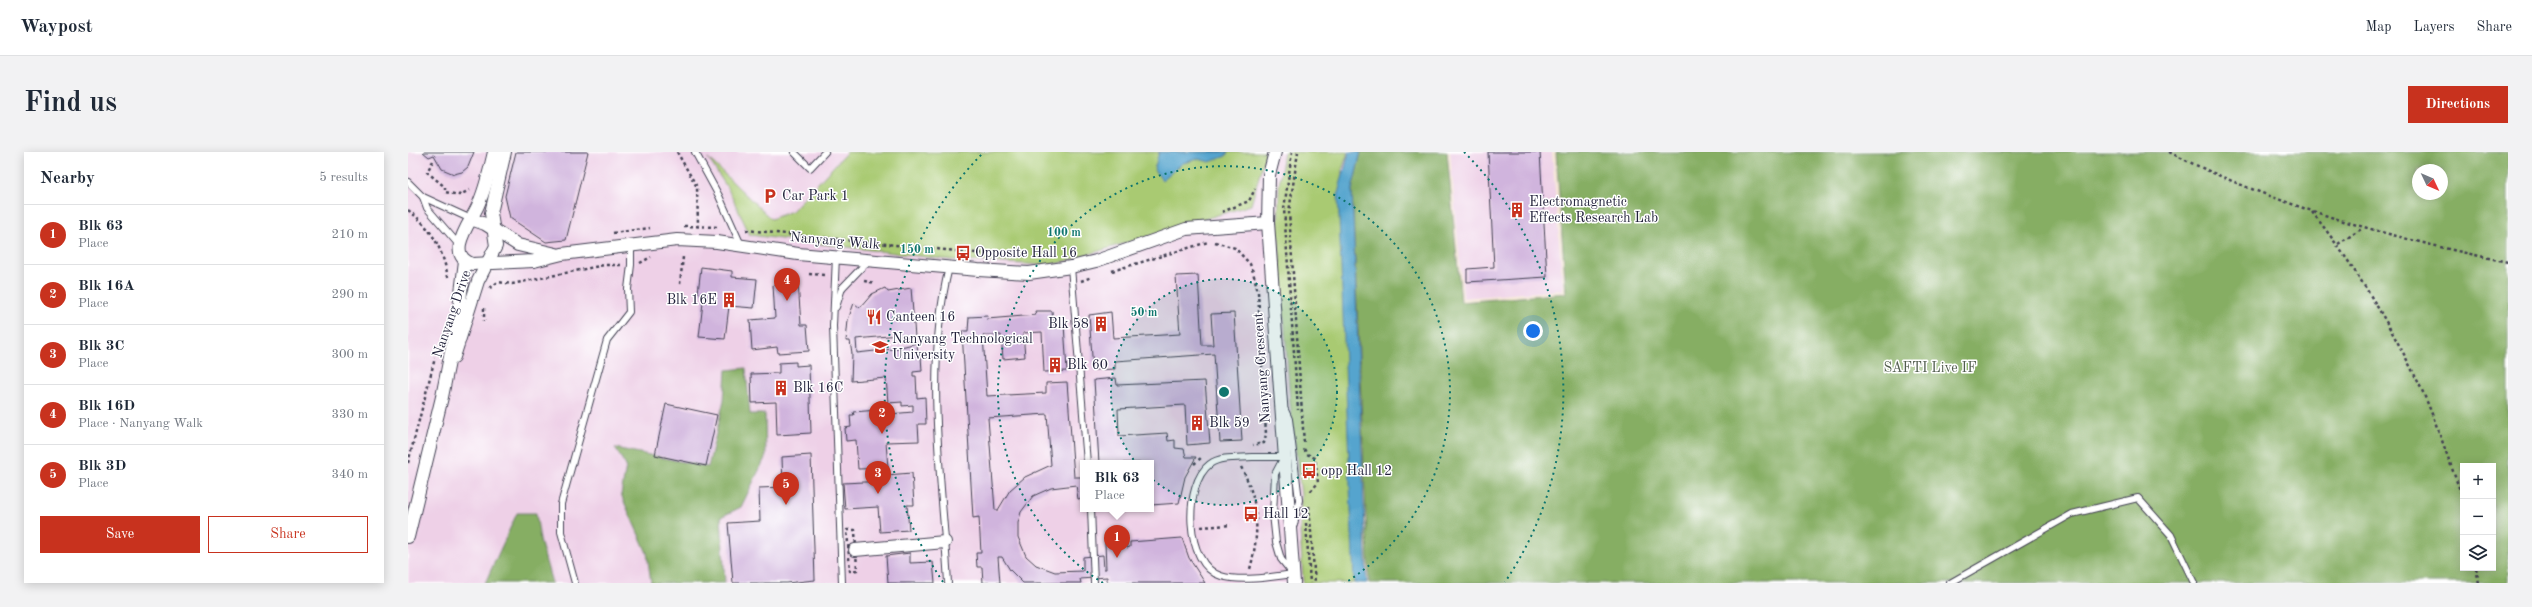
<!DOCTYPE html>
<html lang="en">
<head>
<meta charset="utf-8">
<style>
	:root { --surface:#fff; --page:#f2f2f3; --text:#1f2937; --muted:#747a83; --line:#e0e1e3; --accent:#c8321e }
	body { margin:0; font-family:"Old Standard TT",serif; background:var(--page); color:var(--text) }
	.controls { position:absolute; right:12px; bottom:12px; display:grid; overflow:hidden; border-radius:0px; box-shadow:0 2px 10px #0003 }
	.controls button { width:36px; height:36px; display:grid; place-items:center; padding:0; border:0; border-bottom:1px solid var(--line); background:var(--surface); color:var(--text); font:20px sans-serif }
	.compass { position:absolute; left:2004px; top:12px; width:36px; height:36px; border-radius:50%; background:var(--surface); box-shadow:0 2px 10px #0003; rotate:134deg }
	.you { position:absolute; left:1125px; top:179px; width:14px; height:14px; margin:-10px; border:3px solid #fff; border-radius:50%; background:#1a73e8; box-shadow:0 0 0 6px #1a73e833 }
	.badge { display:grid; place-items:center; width:26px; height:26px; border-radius:50%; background:var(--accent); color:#fff; font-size:13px; font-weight:700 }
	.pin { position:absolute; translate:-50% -33px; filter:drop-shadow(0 1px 2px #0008) }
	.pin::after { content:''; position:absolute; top:21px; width:14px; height:12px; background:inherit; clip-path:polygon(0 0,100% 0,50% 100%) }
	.popup { position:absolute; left:672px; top:308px; width:74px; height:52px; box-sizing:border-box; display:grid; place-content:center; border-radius:0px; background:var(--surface); filter:drop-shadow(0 1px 3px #0005); font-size:13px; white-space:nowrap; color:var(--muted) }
	.popup b { font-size:15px; color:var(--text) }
	.popup::after { content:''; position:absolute; left:50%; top:100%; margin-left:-8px; border:8px solid transparent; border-top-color:var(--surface) }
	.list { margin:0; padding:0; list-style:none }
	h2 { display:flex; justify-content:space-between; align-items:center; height:52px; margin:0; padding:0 16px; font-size:17px }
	h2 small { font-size:13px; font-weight:400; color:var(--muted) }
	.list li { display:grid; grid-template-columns:26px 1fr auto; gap:12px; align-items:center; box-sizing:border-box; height:60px; padding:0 16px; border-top:1px solid var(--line) }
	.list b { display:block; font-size:15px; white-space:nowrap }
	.list p { margin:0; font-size:13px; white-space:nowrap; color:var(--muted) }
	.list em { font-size:13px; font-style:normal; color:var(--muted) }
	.actions { display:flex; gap:8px; padding:12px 16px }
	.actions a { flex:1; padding:9px 0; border:1px solid var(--accent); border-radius:0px; text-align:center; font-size:14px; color:var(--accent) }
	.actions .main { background:var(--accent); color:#fff }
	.icon { flex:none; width:22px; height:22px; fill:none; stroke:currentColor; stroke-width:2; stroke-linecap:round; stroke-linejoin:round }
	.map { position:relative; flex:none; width:2100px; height:431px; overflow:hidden; border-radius:0px }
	header { display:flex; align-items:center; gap:24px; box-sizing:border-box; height:56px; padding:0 20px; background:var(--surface); border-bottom:1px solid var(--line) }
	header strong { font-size:19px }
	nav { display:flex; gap:22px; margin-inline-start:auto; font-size:14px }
	.intro { display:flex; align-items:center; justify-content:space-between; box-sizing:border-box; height:96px; padding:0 24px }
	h1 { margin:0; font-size:28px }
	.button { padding:10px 18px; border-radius:0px; background:var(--accent); color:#fff; font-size:14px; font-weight:700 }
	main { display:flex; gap:24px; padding:0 24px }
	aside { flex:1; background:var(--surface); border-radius:0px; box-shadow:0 2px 10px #0003 }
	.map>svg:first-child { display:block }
	.built { fill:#eed0e7; fill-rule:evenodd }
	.green { fill:#a9ca72; stroke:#667656 }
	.forest { fill:#86ae64; stroke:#546850; fill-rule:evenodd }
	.water { fill:#54a4ce; stroke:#3b6384 }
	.building { fill:#d0b4dd; fill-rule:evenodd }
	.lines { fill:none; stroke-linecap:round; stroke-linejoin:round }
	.lane-casing { stroke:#424052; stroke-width:8 }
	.street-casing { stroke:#424052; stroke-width:14 }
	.path { stroke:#424052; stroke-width:2.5; stroke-dasharray:3 3; stroke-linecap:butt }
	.lane { stroke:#fff; stroke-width:6 }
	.street { stroke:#fff; stroke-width:12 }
	.ring { fill:none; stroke:#0f766e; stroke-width:2; stroke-dasharray:2 4 }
	.labels { text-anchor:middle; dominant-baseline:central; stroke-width:3; stroke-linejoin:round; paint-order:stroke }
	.poi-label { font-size:14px; fill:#22223b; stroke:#fff; text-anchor:start }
	.street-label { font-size:14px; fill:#22223b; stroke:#fff }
	.park-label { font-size:14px; fill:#515d4e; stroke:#fff }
	.centre { fill:#0f766e; stroke:#fff; stroke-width:2 }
	.ring-label { font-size:12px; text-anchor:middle; font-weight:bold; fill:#0f766e; stroke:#fff; stroke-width:3; stroke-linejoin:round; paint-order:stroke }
</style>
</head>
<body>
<header>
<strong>Waypost</strong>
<nav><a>Map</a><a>Layers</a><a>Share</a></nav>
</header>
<div class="intro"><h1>Find us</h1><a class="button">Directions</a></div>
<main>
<aside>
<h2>Nearby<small>5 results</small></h2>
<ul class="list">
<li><span class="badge">1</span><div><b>Blk 63</b><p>Place</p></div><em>210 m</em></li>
<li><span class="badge">2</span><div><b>Blk 16A</b><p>Place</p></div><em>290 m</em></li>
<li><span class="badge">3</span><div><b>Blk 3C</b><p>Place</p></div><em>300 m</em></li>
<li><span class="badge">4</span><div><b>Blk 16D</b><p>Place · Nanyang Walk</p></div><em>330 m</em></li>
<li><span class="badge">5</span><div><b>Blk 3D</b><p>Place</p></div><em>340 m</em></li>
</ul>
<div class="actions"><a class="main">Save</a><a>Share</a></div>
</aside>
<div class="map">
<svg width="2100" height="431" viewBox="0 0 2100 431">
	<rect width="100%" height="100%" fill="#fff"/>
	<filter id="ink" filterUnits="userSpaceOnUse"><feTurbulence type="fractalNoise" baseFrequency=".025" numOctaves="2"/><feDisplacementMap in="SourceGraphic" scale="8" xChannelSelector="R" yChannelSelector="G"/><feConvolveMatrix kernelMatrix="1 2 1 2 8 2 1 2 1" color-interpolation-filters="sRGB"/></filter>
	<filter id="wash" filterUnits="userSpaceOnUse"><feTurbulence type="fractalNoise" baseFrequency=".012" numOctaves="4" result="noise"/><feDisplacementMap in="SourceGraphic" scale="16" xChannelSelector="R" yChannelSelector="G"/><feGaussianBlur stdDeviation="0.9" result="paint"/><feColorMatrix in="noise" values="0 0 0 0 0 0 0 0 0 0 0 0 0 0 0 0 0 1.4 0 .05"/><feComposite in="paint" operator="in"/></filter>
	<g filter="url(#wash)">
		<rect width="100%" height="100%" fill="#f6e7d2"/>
		<!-- built -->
		<g class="built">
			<path d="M0 0H949L942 19 955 431H0ZM675 311H743V357H675Z"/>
			<polygon points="1042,0 1144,0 1155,138 1055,146"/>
		</g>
		<!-- green -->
		<g class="green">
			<polygon points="439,0 858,0 843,53 652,111 634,113 542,108 342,83 320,37 300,6 363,67 384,59"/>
			<polygon points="876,0 940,0 934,18 947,431 895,431 892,377 893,343 882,249 870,76 871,33"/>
		</g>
		<!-- forest -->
		<g class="forest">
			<path d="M953 0H1039L1053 150 1158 141 1148 0H2100V431H961L944 38ZM2010 18H2034V42H2010ZM2055 314H2085V416H2055Z"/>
			<polygon points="338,216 342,262 357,262 358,304 333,355 313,365 317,431 243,431 239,401 213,343 218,314 207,296 300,315 316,248 318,218"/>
			<polygon points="109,361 128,361 132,388 144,431 77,431"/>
		</g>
		<!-- water -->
		<g class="water">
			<polygon points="751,0 820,0 818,4 802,10 790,7 775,11 754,28 746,18"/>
			<polygon points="941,0 953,0 944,38 959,431 946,431 930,41"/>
		</g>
		<g id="blocks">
			<!-- building -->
			<g class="building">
				<polygon points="15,0 66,0 60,15 54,20 46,22 34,17 26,3 21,5"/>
				<polygon points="108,0 180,0 158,88 138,90 102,66 97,44"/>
				<polygon points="1080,0 1132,0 1139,125 1059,130 1059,117 1086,115"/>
				<polygon points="293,115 324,119 324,125 349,127 346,156 321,154 317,187 291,185 296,142 290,141"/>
				<polygon points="790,123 794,193 805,193 803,162 826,161 834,289 812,290 806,202 707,209 707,217 685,218 681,163 703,160 705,186 772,182 768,124"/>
				<polygon points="390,130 393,173 399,173 401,199 370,201 369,195 344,198 342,168 367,166 365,133"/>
				<polygon points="477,136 480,140 503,136 507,185 492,187 491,183 448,187 449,201 485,197 509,191 510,204 513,204 514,219 505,220 505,224 508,224 509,246 517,245 518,272 510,272 511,289 478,290 480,316 450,317 448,288 438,289 437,276 443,275 442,263 446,263 445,260 470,258 470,263 505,260 505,253 494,254 494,250 480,251 478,226 443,229 444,202 442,189 438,189 440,168 446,151 452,156 464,142"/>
				<path d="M627 159H644L645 172H656L659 219 636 220 634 180 615 181 617 205 595 207 593 183H575L579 244 638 241V231L659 230 666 325H675V346L670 347 668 333 643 336 625 344 613 360 610 371V385L618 404 628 413 647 420 675 419V405L695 403 696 417H698L697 391 719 390V396L722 395V390L774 386 781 406 797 431H699V425L672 427 673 431H615L602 418 594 405H590L592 431H575L574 415H569L568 401H573L571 365 565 366 554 179H560L561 165 580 164 579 167 628 163ZM639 262 643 313 617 325 602 338 590 358H587L580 266Z"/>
				<polygon points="388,210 388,214 401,213 403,281 369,283 368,250 344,251 343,222 371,221 371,211"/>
				<polygon points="708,226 709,233 797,229 802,291 779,293 777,253 710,257 711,284 759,281 760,289 767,288 767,296 776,297 778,305 788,305 777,325 771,351 743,353 743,311 691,311 686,228"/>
				<polygon points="258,252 309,263 298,314 247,303"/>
				<polygon points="403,303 407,428 379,431 325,431 320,371 352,369 351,336 375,335 374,305"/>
				<polygon points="504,321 506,353 499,353 501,378 472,380 470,355 437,357 435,331 478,329 478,323"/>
				<polygon points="502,401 502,411 525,410 527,431 480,431 478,404"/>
			</g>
		</g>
	</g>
	<g filter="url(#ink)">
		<use href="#blocks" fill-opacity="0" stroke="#424052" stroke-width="1"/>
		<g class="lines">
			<defs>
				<g id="lane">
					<polyline points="287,0 311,44 333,93"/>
					<polyline points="386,0 402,16 417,0"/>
					<polyline points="0,30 15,45 63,67"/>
					<polyline points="15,45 19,56 51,93"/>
					<polyline points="428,104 425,174 434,431"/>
					<polyline points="663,115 679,311"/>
					<polyline points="428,155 434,136 460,109"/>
					<polyline points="877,258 881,267 891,348 886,373"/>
					<path d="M844 305H876L867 322 865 362 868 390 873 407 885 422C864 425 833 430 813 424 776 413 775 332 802 312 812 304 832 306 844 305Z"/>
					<polyline points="683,357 686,431"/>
					<polyline points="167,431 153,380 153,352 199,188 221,160 220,137 223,113 223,93"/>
					<path d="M540 431C534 326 516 218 541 115"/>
					<polyline points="1542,431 1664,362 1730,346 1763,383 1786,431"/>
				</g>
				<g id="street">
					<path d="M86 0C82 17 78 35 71 51 65 68 35 101 64 112L126 109 154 102 269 88 309 90 390 102 570 118 621 121 663 115 688 109 778 77 860 71"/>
					<polyline points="867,0 861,23 860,71 886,431"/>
					<polyline points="63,67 77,72 110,93 148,102"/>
					<polyline points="46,205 70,129 88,94 83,61 97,0"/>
					<polyline points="0,385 34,245 50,164 57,109"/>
					<polyline points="447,398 537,390"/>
				</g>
			</defs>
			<!-- lane casing -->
			<use href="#lane" class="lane-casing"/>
			<!-- street casing -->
			<use href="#street" class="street-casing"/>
			<!-- path -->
			<g class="path">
				<polyline points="269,0 289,35 290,73"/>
				<polyline points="884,0 876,57 890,258"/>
				<polyline points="890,0 881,60 896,292"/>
				<path d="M1761 0C1868 54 1983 86 2100 110"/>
				<polyline points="25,9 19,20 37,35 37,40 51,43 62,38"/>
				<path d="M0 58C24 76 34 96 40 125"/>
				<polyline points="814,60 841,49 847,37"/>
				<path d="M1904 60C1947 114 1983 174 2013 236 2029 271 2041 310 2055 346"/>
				<polyline points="276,74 311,75"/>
				<polyline points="338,78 608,105"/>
				<polyline points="205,81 242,76"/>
				<polyline points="807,90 827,96 842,112 845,120 850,140 858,282 856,291 845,293"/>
				<polyline points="1930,92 1955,76"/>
				<polyline points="232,111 243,105"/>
				<polyline points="704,119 800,90"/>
				<polyline points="401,122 417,123"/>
				<polyline points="456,129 467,131"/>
				<polyline points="673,129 684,125"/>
				<polyline points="272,132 275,105"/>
				<polyline points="82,136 90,130 104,132 196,113 213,113"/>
				<polyline points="76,156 76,169"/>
				<polyline points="896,297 899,302 907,306 910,331 901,341"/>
				<polyline points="0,311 27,206"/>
				<polyline points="786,312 794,305"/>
				<path d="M833 315C851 348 852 381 842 417"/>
				<polyline points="901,354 907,431"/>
				<polyline points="898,371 902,431"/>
				<polyline points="793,375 823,373"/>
				<polygon points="439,378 447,378 449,418 442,419"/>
				<polyline points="2068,416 2071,431"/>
			</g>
			<!-- lane -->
			<use href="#lane" class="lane"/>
			<!-- street -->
			<use href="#street" class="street"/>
		</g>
	</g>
	<!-- distance rings -->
	<circle cx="816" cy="240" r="113" fill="#0f766e" fill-opacity=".12"/>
	<g class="ring">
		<circle cx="816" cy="240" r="113"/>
		<path d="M695 431A226 226 0 1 1 937 431"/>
		<path d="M535 430A339 339 0 0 1 576 0M1056 0A339 339 0 0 1 1097 430"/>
	</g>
	<!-- icons -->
	<defs>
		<symbol id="parking-bare" viewBox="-9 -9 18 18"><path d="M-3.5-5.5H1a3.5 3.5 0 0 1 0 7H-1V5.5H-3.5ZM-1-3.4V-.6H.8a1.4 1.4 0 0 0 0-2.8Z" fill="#c8321e" stroke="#fff" stroke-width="2.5" paint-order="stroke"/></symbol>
		<symbol id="building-bare" viewBox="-9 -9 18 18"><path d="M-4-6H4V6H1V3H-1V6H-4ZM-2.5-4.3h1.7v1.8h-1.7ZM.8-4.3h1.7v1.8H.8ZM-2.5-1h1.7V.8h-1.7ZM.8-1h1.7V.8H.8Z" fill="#c8321e" stroke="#fff" stroke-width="2.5" paint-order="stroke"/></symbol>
		<symbol id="bus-bare" viewBox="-9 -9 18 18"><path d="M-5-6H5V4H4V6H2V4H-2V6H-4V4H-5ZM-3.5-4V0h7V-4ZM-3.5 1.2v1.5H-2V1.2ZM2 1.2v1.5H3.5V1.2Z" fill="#c8321e" stroke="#fff" stroke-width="2.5" paint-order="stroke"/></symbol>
		<symbol id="restaurant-bare" viewBox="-9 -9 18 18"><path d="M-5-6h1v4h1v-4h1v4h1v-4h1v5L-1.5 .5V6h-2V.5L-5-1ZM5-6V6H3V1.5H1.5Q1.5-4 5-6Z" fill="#c8321e" stroke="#fff" stroke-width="2.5" paint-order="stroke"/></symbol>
		<symbol id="university-bare" viewBox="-9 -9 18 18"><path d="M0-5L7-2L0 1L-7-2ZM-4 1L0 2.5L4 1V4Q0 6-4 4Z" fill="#c8321e" stroke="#fff" stroke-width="2.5" paint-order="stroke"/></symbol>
	</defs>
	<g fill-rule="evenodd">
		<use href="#parking-bare" x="351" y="33" width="22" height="22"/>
		<use href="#building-bare" x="1098" y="47" width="22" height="22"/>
		<use href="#bus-bare" x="544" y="90" width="22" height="22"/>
		<use href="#building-bare" x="310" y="137" width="22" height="22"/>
		<use href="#restaurant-bare" x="455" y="154" width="22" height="22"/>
		<use href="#building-bare" x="682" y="161" width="22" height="22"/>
		<use href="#university-bare" x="461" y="184" width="22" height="22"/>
		<use href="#building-bare" x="636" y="202" width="22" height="22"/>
		<use href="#building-bare" x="362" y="225" width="22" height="22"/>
		<use href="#building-bare" x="778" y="260" width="22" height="22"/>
		<use href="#bus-bare" x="890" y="308" width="22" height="22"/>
		<use href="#bus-bare" x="832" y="351" width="22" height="22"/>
	</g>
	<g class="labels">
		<!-- poi labels -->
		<g class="poi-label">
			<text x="374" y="44">Car Park 1</text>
			<text x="1121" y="50">Electromagnetic<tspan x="1121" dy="16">Effects Research Lab</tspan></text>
			<text x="567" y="101">Opposite Hall 16</text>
			<text x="309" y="148" text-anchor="end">Blk 16E</text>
			<text x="478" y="165">Canteen 16</text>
			<text x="681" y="172" text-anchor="end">Blk 58</text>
			<text x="484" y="187">Nanyang Technological<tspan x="484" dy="16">University</tspan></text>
			<text x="659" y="213">Blk 60</text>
			<text x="385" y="236">Blk 16C</text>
			<text x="801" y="271">Blk 59</text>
			<text x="913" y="319">opp Hall 12</text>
			<text x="855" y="362">Hall 12</text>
		</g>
		<!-- street labels -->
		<g class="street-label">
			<text transform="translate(427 89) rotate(5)">Nanyang Walk</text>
			<text transform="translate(44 162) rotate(-71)">Nanyang Drive</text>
			<text transform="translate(854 216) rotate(-94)">Nanyang Crescent</text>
		</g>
		<!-- park labels -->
		<g class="park-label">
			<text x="1522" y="216">SAFTI Live IF</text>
		</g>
	</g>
	<circle cx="816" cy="240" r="6" class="centre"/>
	<g class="ring-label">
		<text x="656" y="84">100 m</text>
		<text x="509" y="101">150 m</text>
		<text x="736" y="164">50 m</text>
	</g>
</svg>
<div class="controls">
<button>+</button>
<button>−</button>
<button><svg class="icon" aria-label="layers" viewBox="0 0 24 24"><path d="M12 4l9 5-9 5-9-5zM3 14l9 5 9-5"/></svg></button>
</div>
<svg class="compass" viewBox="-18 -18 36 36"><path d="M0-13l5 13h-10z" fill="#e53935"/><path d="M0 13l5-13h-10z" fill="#747a83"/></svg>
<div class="you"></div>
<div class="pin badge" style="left:709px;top:406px">1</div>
<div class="popup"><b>Blk 63</b>Place</div>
<div class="pin badge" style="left:474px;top:282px">2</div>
<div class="pin badge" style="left:470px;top:342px">3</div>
<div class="pin badge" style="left:379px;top:149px">4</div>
<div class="pin badge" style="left:378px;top:353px">5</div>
</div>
</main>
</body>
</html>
